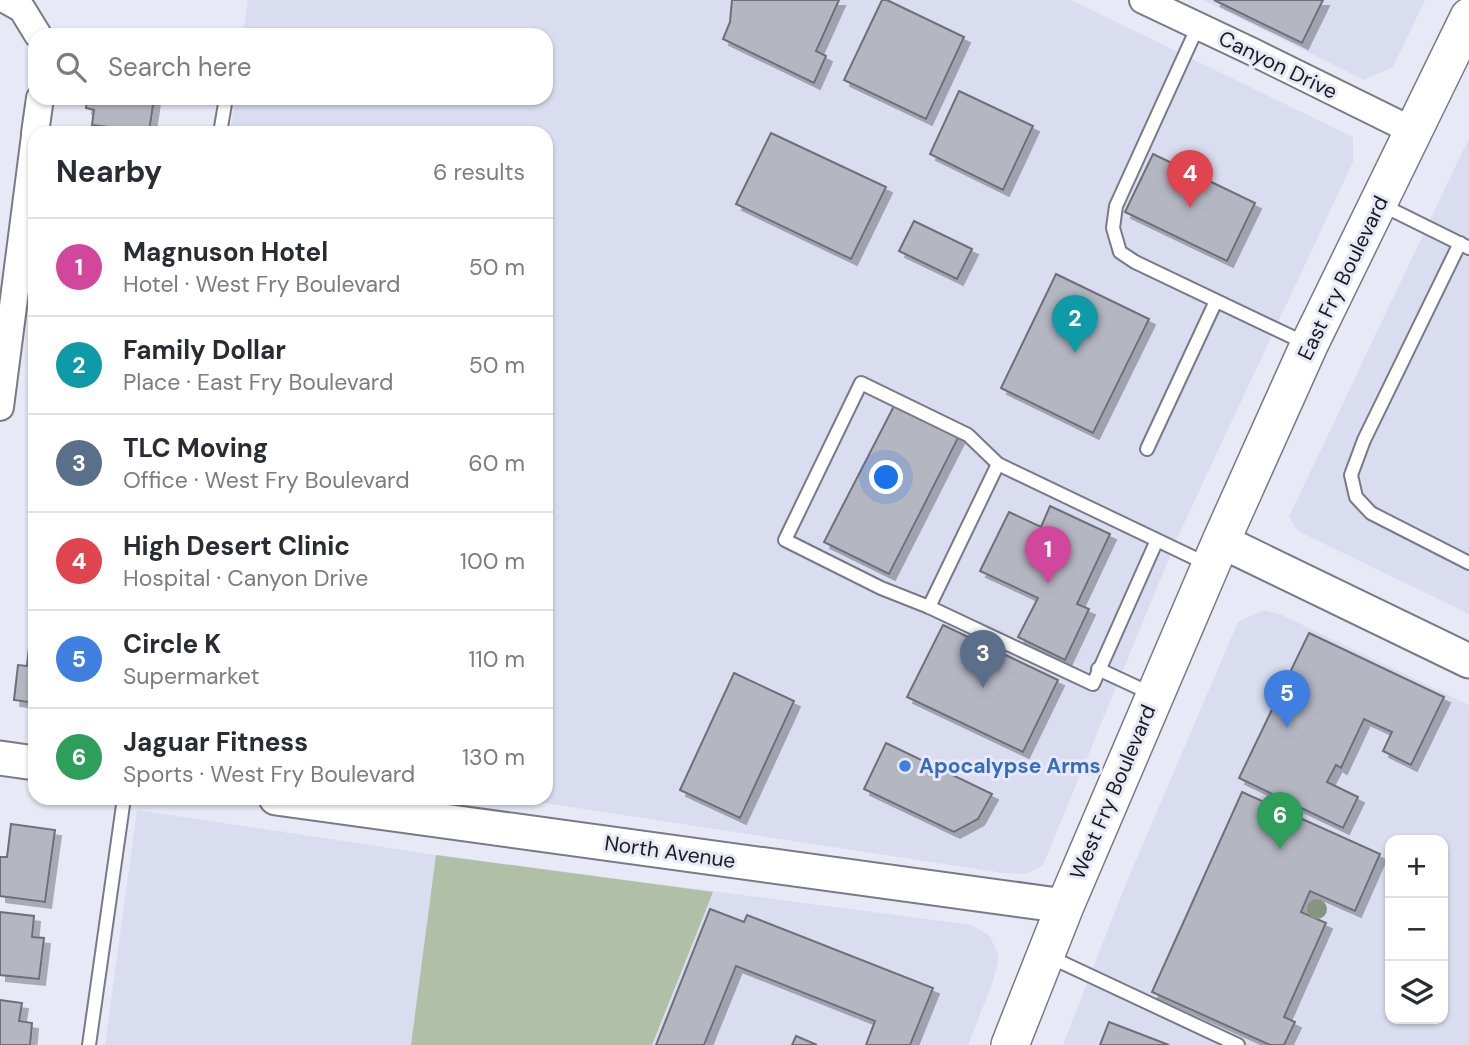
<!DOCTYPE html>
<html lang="en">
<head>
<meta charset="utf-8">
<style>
	:root { --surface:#fff; --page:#f2f2f3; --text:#2b2b33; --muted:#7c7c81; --line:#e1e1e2; --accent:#7c3aed }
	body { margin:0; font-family:"DM Sans",sans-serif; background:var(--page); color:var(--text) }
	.controls { position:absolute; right:21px; bottom:21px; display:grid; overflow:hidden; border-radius:14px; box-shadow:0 2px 5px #0004 }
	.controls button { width:63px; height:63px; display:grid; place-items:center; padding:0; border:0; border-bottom:2px solid var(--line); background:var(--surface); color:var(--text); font:35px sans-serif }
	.you { position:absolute; left:887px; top:478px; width:24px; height:24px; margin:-18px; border:5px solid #fff; border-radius:50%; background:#1a73e8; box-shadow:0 0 0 10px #1a73e833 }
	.badge { display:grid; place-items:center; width:46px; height:46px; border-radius:50%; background:var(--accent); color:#fff; font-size:23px; font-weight:700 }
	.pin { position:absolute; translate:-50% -58px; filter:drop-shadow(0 2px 4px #0008) }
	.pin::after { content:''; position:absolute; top:37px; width:24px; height:21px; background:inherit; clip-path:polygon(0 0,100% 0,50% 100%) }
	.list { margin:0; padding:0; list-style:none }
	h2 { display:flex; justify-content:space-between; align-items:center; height:91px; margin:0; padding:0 28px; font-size:30px }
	h2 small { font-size:23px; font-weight:400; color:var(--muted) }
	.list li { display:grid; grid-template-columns:46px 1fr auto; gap:21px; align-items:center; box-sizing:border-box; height:98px; padding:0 28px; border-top:2px solid var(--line) }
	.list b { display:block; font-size:26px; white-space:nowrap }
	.list p { margin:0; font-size:23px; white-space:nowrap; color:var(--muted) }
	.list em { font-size:23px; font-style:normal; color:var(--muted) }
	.icon { flex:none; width:38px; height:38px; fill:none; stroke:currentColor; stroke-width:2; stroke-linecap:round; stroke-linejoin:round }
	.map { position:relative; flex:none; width:1469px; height:1045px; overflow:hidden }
	.search { position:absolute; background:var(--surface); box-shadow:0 2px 5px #0004; left:28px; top:28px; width:525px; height:77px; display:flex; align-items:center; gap:18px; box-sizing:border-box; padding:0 24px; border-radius:21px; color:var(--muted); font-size:26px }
	.panel { position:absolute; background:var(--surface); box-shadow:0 2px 5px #0004; left:28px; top:126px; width:525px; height:679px; border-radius:21px }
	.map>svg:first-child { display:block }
	.built { fill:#daddf0; fill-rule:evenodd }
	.green { fill:#b1bfa6 }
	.building { fill:#b4b6c2; stroke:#6d6f79; stroke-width:2; filter:url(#shadow) }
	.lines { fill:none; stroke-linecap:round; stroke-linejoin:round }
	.service-casing { stroke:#787a85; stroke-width:16 }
	.minor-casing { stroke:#787a85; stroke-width:30 }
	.tertiary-casing { stroke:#787a85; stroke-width:37 }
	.secondary-casing { stroke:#787a85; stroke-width:40 }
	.service { stroke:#fff; stroke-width:12 }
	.minor { stroke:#fff; stroke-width:26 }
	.tertiary { stroke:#fff; stroke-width:33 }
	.secondary { stroke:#fff; stroke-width:37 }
	.tree { fill:#869581 }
	.shop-dot { fill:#3f7fe0; stroke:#e7e9f6; stroke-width:2.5 }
	.labels { text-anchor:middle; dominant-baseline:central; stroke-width:6; stroke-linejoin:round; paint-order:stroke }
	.street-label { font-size:21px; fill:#1b1c20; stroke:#e7e9f6 }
	.shop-label { font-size:21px; font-weight:bold; fill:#366cbe; stroke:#e7e9f6; text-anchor:start }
</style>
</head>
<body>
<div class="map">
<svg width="1469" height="1045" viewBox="0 0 1469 1045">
	<defs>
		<filter id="shadow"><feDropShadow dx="6" dy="6" stdDeviation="0" flood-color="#0004"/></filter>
	</defs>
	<rect width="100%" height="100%" fill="#e7e9f6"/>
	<!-- built -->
	<g class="built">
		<polygon points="248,0 1071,0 1353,137 1353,162 1179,534 1043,865 1026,874 1003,873 512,798 546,798 546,133 230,133 235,98 546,98 546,35 243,35"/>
		<polygon points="1203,0 1425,0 1393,67 1364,80"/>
		<polygon points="1469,138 1469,614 1298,531 1289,517"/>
		<path d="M1263 610 1282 615 1469 705V1045H1063L1125 886 1238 622ZM1390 840H1443V1019H1390Z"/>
		<polygon points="137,810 436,855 972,925 990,936 999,957 992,984 968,1045 105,1045"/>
	</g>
	<!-- green -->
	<polygon class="green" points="436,855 713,892 652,1045 411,1045"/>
	<!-- building -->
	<g class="building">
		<polygon points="732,0 839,0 816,51 826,56 814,83 723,39 730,22"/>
		<polygon points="882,0 887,0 964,37 926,119 844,80"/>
		<polygon points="1214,0 1323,0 1302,43"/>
		<polygon points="959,91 1033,126 1003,190 930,154"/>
		<polygon points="87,98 154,98 149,132 92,125 94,110 86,108"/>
		<polygon points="771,133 886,187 851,259 736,204"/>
		<polygon points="1153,154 1255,203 1227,261 1125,212"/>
		<polygon points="914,221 972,249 957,279 899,251"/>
		<polygon points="1056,274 1149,319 1093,433 1001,388"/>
		<polygon points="895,404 959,436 889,574 824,542"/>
		<polygon points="1050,506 1110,534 1077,604 1089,609 1065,660 1018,637 1038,598 980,571 1009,512 1041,527"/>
		<polygon points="943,625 1058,680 1023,752 907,697"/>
		<polygon points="1309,633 1444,697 1411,765 1383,751 1392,732 1364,719 1341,768 1336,765 1327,782 1358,797 1343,828 1239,778"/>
		<polygon points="30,639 35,639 35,703 14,700 18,665 27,666"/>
		<polygon points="734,673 794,701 740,818 680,790"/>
		<polygon points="886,743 992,794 978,819 954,832 864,789"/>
		<polygon points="1242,792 1380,854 1355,911 1310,891 1301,912 1326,923 1284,1017 1295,1022 1284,1045 1270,1045 1152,992"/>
		<polygon points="11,824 55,830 45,902 0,896 0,857 7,857"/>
		<polygon points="710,909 744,922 747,915 933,988 910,1045 866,1045 875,1021 736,966 704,1045 656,1045"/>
		<polygon points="0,912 34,916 32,937 44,938 39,979 0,975"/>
		<polygon points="0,1000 22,1003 19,1021 32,1023 30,1045 0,1045"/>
		<polygon points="1109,1022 1169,1045 1100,1045"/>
		<polygon points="796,1036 817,1045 792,1045"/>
	</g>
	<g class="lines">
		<defs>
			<g id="service">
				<polyline points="1198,26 1116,206 1113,228 1120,252 1135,262 1305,343"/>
				<polyline points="220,133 226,98"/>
				<polyline points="1382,205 1469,248"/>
				<polyline points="1460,243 1364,440 1351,475 1356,497 1371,513 1469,563"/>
				<polyline points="1147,449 1216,301"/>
				<polyline points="1157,540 1093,684 929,607 881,588 785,540 861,383 968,435 998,464 1207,564"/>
				<polyline points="929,607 998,464"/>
				<polyline points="1098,669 1152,694"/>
				<polyline points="1048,956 1238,1045"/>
				<polyline points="89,1045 124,798"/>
			</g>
			<g id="minor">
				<polyline points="6,0 22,9 38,35"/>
				<polyline points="1143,0 1253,52 1413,131"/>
				<polyline points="35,133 40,98"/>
				<polyline points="0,407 35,136"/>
			</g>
			<g id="tertiary">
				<polyline points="1221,541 1469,661"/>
				<polyline points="0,758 35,763"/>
				<polyline points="276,798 1065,906"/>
			</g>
			<polyline id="secondary" points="1010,1045 1065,906 1221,541 1309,345 1469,17"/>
		</defs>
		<!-- service casing -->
		<use href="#service" class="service-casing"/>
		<!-- minor casing -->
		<use href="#minor" class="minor-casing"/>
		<!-- tertiary casing -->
		<use href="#tertiary" class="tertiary-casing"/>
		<!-- secondary casing -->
		<use href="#secondary" class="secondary-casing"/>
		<!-- service -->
		<use href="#service" class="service"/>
		<!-- minor -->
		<use href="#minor" class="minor"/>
		<!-- tertiary -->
		<use href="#tertiary" class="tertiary"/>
		<!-- secondary -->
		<use href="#secondary" class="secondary"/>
	</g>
	<!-- trees -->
	<circle class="tree" cx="1317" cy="909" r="10"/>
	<!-- markers -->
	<circle class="shop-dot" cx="905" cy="766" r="7"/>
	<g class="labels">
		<!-- street labels -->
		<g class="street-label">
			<text transform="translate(1278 65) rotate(26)">Canyon Drive</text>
			<text transform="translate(1343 278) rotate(-64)">East Fry Boulevard</text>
			<text transform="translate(1113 792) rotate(-67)">West Fry Boulevard</text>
			<text transform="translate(670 852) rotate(8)">North Avenue</text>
		</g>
		<!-- shop labels -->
		<g class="shop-label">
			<text x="919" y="766">Apocalypse Arms</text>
		</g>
	</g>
</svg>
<div class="controls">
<button>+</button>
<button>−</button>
<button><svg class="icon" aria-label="layers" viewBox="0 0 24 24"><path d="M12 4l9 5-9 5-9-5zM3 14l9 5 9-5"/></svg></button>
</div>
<div class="you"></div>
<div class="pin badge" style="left:1048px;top:584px;background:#d1479c">1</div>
<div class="pin badge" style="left:1075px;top:353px;background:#0f9aa8">2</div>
<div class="pin badge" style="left:983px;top:688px;background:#5c6f8a">3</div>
<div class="pin badge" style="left:1190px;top:208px;background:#e0444e">4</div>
<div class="pin badge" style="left:1287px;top:728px;background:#3f7fe0">5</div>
<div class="pin badge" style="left:1280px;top:850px;background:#2e9e5b">6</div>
<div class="search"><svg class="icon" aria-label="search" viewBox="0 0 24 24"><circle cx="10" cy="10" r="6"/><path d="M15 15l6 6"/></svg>Search here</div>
<section class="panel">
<h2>Nearby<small>6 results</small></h2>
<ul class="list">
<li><span class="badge" style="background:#d1479c">1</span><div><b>Magnuson Hotel</b><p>Hotel · West Fry Boulevard</p></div><em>50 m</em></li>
<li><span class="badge" style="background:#0f9aa8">2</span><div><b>Family Dollar</b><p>Place · East Fry Boulevard</p></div><em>50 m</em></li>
<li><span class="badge" style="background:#5c6f8a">3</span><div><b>TLC Moving</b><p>Office · West Fry Boulevard</p></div><em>60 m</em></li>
<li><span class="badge" style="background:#e0444e">4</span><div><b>High Desert Clinic</b><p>Hospital · Canyon Drive</p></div><em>100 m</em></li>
<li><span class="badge" style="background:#3f7fe0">5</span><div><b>Circle K</b><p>Supermarket</p></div><em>110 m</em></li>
<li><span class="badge" style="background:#2e9e5b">6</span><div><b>Jaguar Fitness</b><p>Sports · West Fry Boulevard</p></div><em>130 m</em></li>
</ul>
</section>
</div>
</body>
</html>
